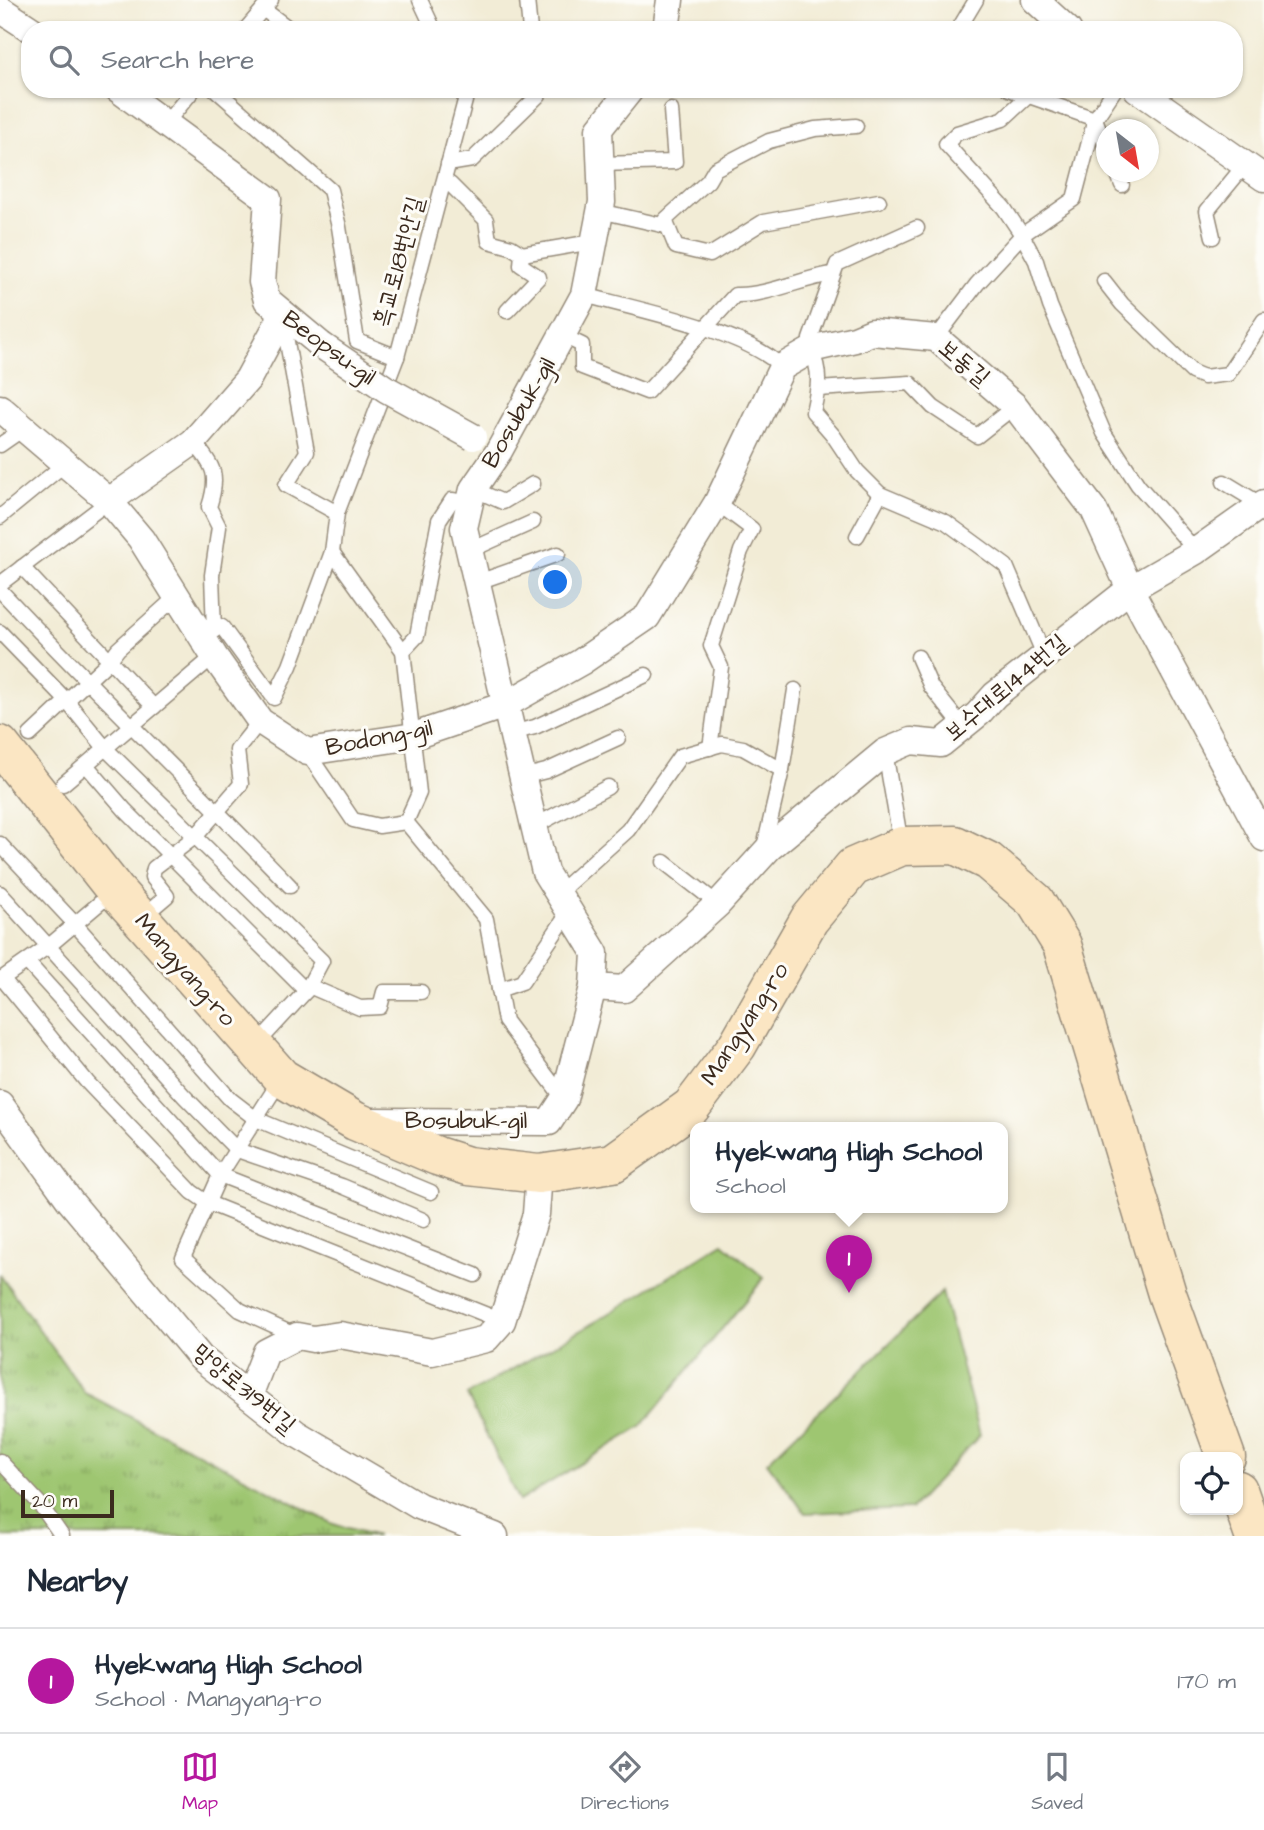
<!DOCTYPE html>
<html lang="en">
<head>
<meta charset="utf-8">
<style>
	:root { --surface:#fff; --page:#f2f2f3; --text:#1f2937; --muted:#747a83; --line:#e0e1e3; --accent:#b5179e }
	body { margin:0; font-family:"Architects Daughter","Poor Story",sans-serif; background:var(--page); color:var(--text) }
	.controls { position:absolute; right:21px; bottom:21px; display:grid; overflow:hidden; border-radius:14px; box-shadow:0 2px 5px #0004 }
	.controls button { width:63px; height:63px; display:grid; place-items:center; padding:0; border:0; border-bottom:2px solid var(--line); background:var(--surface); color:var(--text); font:35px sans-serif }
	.compass { position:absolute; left:1096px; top:119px; width:63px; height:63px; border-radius:50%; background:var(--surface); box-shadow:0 2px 5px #0004; rotate:149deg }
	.scale { position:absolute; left:21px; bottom:18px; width:93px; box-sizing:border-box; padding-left:7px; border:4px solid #3b2a1e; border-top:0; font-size:19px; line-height:24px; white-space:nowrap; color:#3b2a1e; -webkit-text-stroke:5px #fdfcf7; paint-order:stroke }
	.you { position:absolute; left:556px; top:583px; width:24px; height:24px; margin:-18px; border:5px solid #fff; border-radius:50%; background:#1a73e8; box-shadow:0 0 0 10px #1a73e833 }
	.badge { display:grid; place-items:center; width:46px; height:46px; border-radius:50%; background:var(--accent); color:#fff; font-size:23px; font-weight:700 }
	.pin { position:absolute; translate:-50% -58px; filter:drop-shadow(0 2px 4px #0008) }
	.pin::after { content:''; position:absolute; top:37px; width:24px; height:21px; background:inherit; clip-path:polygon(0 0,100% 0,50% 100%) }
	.popup { position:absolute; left:690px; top:1122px; width:318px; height:91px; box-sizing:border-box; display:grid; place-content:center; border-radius:14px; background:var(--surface); filter:drop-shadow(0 2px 5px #0005); font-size:23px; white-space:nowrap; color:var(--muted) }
	.popup b { font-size:26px; color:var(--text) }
	.popup::after { content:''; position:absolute; left:50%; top:100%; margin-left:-14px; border:14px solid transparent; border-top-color:var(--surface) }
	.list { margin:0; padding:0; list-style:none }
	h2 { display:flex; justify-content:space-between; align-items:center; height:91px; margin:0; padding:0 28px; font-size:30px }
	h2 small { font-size:23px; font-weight:400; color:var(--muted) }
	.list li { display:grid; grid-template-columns:46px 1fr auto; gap:21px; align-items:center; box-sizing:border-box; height:105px; padding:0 28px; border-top:2px solid var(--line) }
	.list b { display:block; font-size:26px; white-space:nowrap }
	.list p { margin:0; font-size:23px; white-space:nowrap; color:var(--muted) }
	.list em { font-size:23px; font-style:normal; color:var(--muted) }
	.icon { flex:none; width:38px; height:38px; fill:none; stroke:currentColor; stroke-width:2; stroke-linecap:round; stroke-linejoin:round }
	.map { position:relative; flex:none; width:1264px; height:1536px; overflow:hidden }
	.search { position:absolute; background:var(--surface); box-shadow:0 2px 5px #0004; left:21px; right:21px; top:21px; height:77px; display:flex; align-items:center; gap:18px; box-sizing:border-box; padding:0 24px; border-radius:28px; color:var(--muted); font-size:26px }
	.sheet { height:196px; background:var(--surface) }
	nav { display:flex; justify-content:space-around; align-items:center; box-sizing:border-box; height:98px; border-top:2px solid var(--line); background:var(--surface); font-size:19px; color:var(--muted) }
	nav a { display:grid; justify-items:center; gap:4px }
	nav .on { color:var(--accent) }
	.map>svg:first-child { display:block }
	.green { fill:#9ec671; stroke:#6c7848; stroke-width:2 }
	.park { fill:url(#park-tufts); stroke:#6c7848; stroke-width:2 }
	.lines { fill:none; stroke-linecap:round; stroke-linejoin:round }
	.lane-casing { stroke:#968b7a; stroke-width:17 }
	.street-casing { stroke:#968b7a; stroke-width:29 }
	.secondary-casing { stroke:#968b7a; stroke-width:41 }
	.lane { stroke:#fff; stroke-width:14 }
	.street { stroke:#fff; stroke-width:26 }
	.secondary { stroke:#fbe6c3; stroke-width:38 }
	.street-bridge-casing { stroke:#968b7a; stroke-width:29; stroke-linecap:butt }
	.street-bridge { stroke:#fff; stroke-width:26 }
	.labels { text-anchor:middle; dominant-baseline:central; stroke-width:6; stroke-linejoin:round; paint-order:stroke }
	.street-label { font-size:24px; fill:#3b2a1e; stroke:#fdfcf7 }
</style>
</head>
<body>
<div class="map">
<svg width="1264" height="1536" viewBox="0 0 1264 1536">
	<defs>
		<pattern id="park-tufts" width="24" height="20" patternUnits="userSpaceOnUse" patternTransform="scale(1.75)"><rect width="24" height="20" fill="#9ec671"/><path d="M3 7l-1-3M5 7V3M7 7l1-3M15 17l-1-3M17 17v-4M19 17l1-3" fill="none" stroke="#82a15c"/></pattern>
	</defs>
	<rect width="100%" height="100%" fill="#fdfcf7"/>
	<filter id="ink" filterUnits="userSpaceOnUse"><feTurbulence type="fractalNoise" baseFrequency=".0143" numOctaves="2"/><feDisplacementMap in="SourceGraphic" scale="14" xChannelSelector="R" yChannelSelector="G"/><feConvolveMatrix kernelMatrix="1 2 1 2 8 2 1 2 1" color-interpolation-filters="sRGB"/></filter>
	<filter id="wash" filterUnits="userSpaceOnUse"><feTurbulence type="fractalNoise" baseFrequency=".00686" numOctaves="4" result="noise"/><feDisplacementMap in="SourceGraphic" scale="28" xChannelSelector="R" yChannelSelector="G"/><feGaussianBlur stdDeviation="1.57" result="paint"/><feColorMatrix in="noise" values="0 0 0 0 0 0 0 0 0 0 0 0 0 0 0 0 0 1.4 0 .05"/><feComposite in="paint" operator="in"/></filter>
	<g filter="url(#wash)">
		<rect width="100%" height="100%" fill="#f2ecd6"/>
		<!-- green -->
		<g class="green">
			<polygon points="723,1243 764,1278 641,1427 519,1501 467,1395 597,1321"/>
			<polygon points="942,1292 980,1435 911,1509 805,1513 767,1462"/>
		</g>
		<!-- park -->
		<polygon class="park" points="0,1275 85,1393 333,1524 377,1536 0,1536"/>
	</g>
	<g filter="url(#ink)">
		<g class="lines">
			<defs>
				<g id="lane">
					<polyline points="420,0 434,30"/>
					<polyline points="527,0 530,30"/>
					<polyline points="263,9 291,30"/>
					<polyline points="245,30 271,0"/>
					<polyline points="958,30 976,0"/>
					<polyline points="215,89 330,190 339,227 357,341 397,357"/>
					<polyline points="1009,89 1095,119 1106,146"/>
					<polyline points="1027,97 1003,119 957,133 946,144 1004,208 1022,235 1036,261 1050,306 1104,433 1138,485 1196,551"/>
					<polyline points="166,123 194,89"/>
					<polyline points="856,126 815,129 769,141 715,169 708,181 665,220 676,247 710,255 763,222 879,201"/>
					<polyline points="448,164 472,160 539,95 538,89"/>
					<polyline points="599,164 675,162 671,110"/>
					<polyline points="1117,172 1122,185"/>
					<polyline points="443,184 450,184 486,220 489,241 511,247 522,254"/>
					<polyline points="600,211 666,226"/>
					<polyline points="1213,237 1207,211 1244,166"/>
					<polyline points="1104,281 1122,304 1192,372 1204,377 1228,374 1264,320"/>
					<path d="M584 295C636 309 746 331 782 367"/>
					<polyline points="507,311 539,277 521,265 522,254 592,242"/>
					<polyline points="283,320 307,452 286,485 337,513"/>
					<path d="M563 336 582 345V367L647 392 735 295C768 296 799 279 832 274"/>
					<polyline points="936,338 977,284 1022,235 1074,199 1095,119 1115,89"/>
					<polyline points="815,348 810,339 837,264 917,228"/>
					<path d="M811 351C822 372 818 390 813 412L833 435 857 471 880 494 946 522 1006 566 1044 655"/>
					<polyline points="818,389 910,383 933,407 977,436 1015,406"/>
					<path d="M193 442C215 466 219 476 209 507L219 527 212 575 214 631"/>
					<polyline points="0,445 23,429"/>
					<polyline points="1224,482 1262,505"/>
					<polyline points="473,489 503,502 533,484"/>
					<polyline points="0,517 66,463"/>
					<polyline points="857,536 880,494"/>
					<polyline points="471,550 533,522"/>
					<polyline points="22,567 154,707"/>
					<polyline points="478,582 558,554"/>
					<polyline points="0,584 109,501"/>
					<path d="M0 590C94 691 194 786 290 886"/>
					<polyline points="215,624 222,627 274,698 290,666 332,552"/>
					<polyline points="0,632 65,699 106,749 322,961 306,991 256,1045"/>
					<polyline points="403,651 417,636 439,520 452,500 468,502"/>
					<polyline points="918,657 931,687 963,727"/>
					<polyline points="511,733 535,727 646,675"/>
					<polyline points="30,735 109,661 118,649 177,596"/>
					<polyline points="710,748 721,667 711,646 741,551 752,529 717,503"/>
					<polyline points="307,752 353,820 379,826 406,822 419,793 403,651 332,552 337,513 397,357 466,97 462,89"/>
					<polyline points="885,752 901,844"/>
					<polyline points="87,766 125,810 306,991"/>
					<polyline points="522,777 546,771 618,738"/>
					<polyline points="63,784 214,656"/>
					<polyline points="406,822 486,919 505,1021 564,1099"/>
					<polyline points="533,823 544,821 608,787"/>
					<polyline points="0,844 75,924 230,1099 256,1119 431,1192"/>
					<polyline points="768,847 765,843 782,770 795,690"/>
					<polyline points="664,862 718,904"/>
					<polyline points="0,893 184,1096 237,1150 342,1186 423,1220"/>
					<polyline points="558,893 628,830 680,756 722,744 743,748 782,770"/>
					<polyline points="141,918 167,896 152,877 154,868 196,836 241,784 237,750 260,721"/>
					<polyline points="28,963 220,1175 475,1275"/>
					<polyline points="2,978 87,1082 192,1192 208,1203 502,1321"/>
					<polyline points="0,980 50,945 114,891"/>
					<polyline points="309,986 360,1008 380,1007 384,992 421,992"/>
					<polyline points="499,990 522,982 569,912"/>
					<polyline points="281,1079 220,1175 183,1258 240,1310 297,1336"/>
					<polyline points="0,1461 39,1503 62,1536"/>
				</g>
				<g id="street">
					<polyline points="1035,0 1068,30"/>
					<polyline points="0,9 32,30"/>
					<polyline points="666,30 670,0"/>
					<polyline points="118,89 268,199 262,282 267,300 321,345"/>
					<polyline points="1137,89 1264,178"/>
					<polyline points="0,408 109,501 141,539 214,656 260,721 307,752 414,736 505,705 581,662 647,617 717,503 782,367 815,348 855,339 872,332 936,338 1015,406 1094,510 1130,589 1264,838"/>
					<polyline points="109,501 193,442 248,379 282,316"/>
					<polyline points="593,987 624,989 718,904 769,848 885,752 911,741 941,744 978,714 995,695 1130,589 1196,551 1264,503"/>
					<polyline points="0,1104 70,1201 201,1358 297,1434 419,1506 495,1536"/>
					<polyline points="370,1121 549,1122 564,1099 593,987 595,953 545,872 464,528 473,489 499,451 584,295 602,202 599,129 631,89"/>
					<polyline points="249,1396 266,1352 297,1336 313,1339 340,1335 432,1352 486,1339 502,1321 536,1214 539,1174"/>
				</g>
				<g id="secondary">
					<polyline points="0,745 115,890 282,1078 355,1121 437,1156 468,1166 539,1174 613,1163 691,1107 737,1046 809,920 853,867 902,846 955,845 988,861 1035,901 1062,945 1167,1294 1226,1457"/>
					<polyline points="1238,1490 1254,1536"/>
				</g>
			</defs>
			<!-- lane casing -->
			<use href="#lane" class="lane-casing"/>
			<!-- street casing -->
			<use href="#street" class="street-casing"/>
			<!-- secondary casing -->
			<use href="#secondary" class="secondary-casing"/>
			<!-- lane -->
			<use href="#lane" class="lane"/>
			<!-- street -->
			<use href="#street" class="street"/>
			<!-- secondary -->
			<use href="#secondary" class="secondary"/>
			<defs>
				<polyline id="street-bridge" points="321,345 386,389 473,437"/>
			</defs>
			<!-- street-bridge casing -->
			<use href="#street-bridge" class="street-bridge-casing"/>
			<!-- street-bridge -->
			<use href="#street-bridge" class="street-bridge"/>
		</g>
	</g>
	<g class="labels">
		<!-- street labels -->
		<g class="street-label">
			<text transform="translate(399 262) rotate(-75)">흑교로18번안길</text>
			<text transform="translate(329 348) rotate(36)">Beopsu-gil</text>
			<text transform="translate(964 363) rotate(40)">보동길</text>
			<text transform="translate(519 413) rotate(-60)">Bosubuk-gil</text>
			<text transform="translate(1006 688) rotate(-40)">보수대로144번길</text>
			<text transform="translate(379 738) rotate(-11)">Bodong-gil</text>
			<text transform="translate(185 970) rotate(49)">Mangyang-ro</text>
			<text transform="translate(745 1024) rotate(-57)">Mangyang-ro</text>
			<text x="466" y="1121">Bosubuk-gil</text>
			<text transform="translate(244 1389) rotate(40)">망양로319번길</text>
		</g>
	</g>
</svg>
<div class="controls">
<button><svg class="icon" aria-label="locate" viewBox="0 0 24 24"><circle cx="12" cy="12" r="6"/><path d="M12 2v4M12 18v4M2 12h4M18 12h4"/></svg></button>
</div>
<svg class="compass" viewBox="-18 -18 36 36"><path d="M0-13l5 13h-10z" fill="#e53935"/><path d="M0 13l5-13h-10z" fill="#747a83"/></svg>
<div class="scale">20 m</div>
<div class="you"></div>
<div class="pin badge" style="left:849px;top:1293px">1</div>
<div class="popup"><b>Hyekwang High School</b>School</div>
<div class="search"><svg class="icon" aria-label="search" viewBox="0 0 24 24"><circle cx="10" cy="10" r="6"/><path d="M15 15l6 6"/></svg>Search here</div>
</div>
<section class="sheet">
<h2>Nearby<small></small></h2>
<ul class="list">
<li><span class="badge">1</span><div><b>Hyekwang High School</b><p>School · Mangyang-ro</p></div><em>170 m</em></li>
</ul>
</section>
<nav>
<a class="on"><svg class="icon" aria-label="map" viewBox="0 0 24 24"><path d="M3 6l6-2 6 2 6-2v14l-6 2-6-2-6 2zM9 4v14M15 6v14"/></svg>Map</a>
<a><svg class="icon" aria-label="directions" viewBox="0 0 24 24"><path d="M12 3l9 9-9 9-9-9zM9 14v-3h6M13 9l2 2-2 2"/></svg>Directions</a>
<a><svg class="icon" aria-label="saved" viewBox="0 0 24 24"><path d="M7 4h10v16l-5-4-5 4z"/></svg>Saved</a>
</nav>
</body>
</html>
